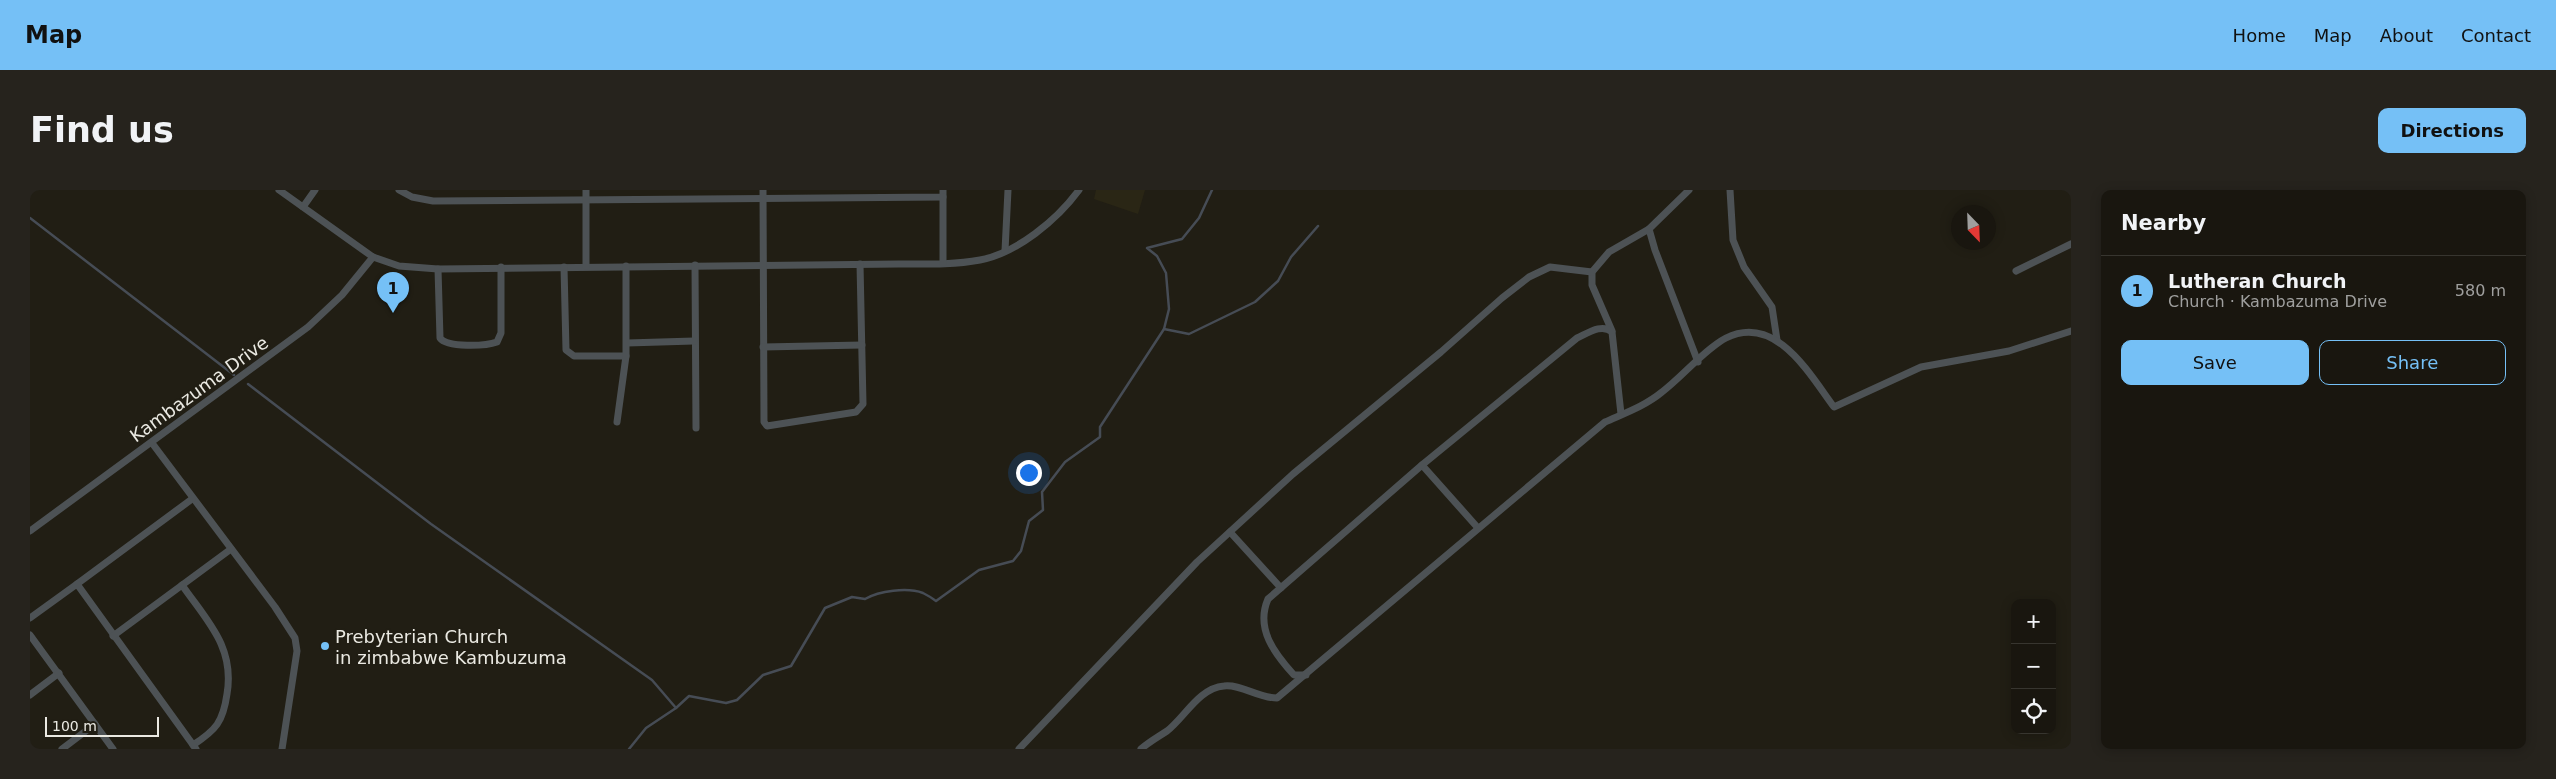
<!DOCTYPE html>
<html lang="en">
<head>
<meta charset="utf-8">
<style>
	:root { --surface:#19160f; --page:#26231d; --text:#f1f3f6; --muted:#9f9f9e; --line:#37352f; --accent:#75c0f6 }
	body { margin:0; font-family:"DejaVu Sans",sans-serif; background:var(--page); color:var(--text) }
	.controls { position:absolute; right:15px; bottom:15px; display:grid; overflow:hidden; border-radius:10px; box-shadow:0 2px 12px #0003 }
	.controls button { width:45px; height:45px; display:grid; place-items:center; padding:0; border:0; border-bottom:1px solid var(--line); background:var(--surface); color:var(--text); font:25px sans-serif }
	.compass { position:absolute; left:1921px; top:15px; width:45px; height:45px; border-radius:50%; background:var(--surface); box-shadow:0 2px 12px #0003; rotate:157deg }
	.scale { position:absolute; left:15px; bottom:12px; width:114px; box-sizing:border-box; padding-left:5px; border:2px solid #eae9e2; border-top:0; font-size:14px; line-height:18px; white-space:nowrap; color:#eae9e2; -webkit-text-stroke:4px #211e14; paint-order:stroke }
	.you { position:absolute; left:998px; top:282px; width:18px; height:18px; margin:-12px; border:4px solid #fff; border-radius:50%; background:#1a73e8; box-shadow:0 0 0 8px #1a73e833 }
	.badge { display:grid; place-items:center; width:32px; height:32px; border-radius:50%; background:var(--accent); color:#111; font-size:16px; font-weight:700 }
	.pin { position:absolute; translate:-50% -41px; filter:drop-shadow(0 1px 2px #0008) }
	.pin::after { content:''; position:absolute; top:26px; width:18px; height:15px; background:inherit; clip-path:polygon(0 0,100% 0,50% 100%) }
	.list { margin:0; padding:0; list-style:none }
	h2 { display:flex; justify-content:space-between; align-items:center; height:65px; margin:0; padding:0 20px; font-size:21px }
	h2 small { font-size:16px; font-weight:400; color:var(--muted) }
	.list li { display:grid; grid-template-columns:32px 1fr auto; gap:15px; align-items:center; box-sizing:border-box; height:70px; padding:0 20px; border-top:1px solid var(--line) }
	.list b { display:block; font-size:19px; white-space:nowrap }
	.list p { margin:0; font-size:16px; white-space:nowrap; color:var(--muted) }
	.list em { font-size:16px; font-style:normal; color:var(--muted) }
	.actions { display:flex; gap:10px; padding:15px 20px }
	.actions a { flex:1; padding:11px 0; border:1px solid var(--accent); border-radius:10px; text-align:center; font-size:18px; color:var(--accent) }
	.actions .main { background:var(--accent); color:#111 }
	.icon { flex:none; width:28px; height:28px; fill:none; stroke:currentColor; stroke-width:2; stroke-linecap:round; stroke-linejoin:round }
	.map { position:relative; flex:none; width:2041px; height:559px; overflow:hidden; border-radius:10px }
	header { display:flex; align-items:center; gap:30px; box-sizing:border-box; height:70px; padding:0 25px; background:var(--accent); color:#111 }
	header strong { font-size:24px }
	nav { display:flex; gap:28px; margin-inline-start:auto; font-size:18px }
	.intro { display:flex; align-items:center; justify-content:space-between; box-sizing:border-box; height:120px; padding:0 30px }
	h1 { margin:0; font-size:35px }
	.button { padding:12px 22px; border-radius:10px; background:var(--accent); color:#111; font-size:18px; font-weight:700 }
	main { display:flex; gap:30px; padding:0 30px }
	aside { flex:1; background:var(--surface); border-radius:10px; box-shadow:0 2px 12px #0003 }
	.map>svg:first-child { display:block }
	.built { fill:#2a2615 }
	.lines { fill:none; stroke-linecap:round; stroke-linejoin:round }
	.stream { stroke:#464c55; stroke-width:2.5 }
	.minor { stroke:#4d5255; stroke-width:7 }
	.poi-dot { fill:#75c0f6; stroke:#211e14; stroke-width:2 }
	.labels { text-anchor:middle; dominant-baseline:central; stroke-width:4; stroke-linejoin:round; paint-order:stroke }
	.street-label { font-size:18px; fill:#eae9e2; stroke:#211e14 }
	.poi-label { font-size:18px; fill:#eae9e2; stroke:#211e14; text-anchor:start }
</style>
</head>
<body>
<header>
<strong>Map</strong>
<nav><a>Home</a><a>Map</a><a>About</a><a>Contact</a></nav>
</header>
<div class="intro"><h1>Find us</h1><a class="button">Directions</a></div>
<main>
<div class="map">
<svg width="2041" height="559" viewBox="0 0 2041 559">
	<rect width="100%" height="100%" fill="#211e14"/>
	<!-- built -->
	<polygon class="built" points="1066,0 1115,0 1108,24 1064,9"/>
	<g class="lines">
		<!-- stream -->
		<g class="stream">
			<polyline points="0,28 204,185"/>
			<polyline points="1134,139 1159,144 1225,112 1248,91 1261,67 1288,36"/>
			<polyline points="218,194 401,334 622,490 646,518"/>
			<path d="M599 559 616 538 646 518 659 506 696 513 707 510 733 485 761 476 795 418 822 407 835 409C849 401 877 397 893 403 897 405 902 408 906 411L949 380 983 371 991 361 999 331 1013 320 1012 302 1035 272 1070 247V237L1134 139 1139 119 1136 83 1127 66 1117 58 1152 49 1169 28 1182 0"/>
		</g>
		<!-- minor -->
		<g class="minor">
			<path d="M249 0 343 67 369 76 408 79 869 74C895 74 923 75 950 70 987 63 1027 30 1049 0"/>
			<polyline points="369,0 382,7 403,11 913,7 913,0"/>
			<polyline points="733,0 734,232 737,236 826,222 833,214 830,74"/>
			<polyline points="1659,0 1619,39 1625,60 1668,172"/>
			<polyline points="1700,0 1703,50 1714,77 1742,117 1747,150"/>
			<polyline points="913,7 913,73"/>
			<polyline points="273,17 285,0"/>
			<polyline points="975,61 978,0"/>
			<polyline points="665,75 666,238"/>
			<polyline points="556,76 556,0"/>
			<polyline points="534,77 536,160 544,166 596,166"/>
			<path d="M408 79 410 148C417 158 456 156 467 152L471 143V77"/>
			<polyline points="1986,81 2041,54"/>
			<polyline points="1582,141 1562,95 1562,82 1579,62 1619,39"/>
			<polyline points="597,153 664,151"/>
			<polyline points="733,157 832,155"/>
			<polyline points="587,232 596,166 596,76"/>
			<polyline points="122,253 245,417 265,448 267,461 252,559"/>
			<polyline points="1392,275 1448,338"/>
			<polyline points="0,341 278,137 312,105 343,67"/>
			<polyline points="1200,342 1251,398"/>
			<polyline points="47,394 162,309"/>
			<path d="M152 395C177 431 205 457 197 504 193 532 186 540 163 555"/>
			<polyline points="0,428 47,394 166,559"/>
			<polyline points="0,445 83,559"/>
			<polyline points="83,446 201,359"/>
			<path d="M1276 485H1264C1245 464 1225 439 1238 409L1392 275 1547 148C1558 143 1572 133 1582 142L1591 224"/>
			<polyline points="0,505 29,483"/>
			<polyline points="32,559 65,534"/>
			<polyline points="989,559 1167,372 1263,284 1411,162 1472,108 1499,87 1520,77 1562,82"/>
			<path d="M1111 559C1119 552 1128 547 1137 541 1155 527 1169 498 1194 496 1211 494 1228 508 1247 508L1575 232C1595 223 1615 216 1632 202 1652 187 1675 159 1696 148 1746 123 1780 185 1804 217L1891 177 1979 161 2041 141"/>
		</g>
	</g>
	<!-- markers -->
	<circle class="poi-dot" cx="295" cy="456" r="5"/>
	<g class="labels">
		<!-- street labels -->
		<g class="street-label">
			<text transform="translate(169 199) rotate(-36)">Kambazuma Drive</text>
		</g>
		<!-- poi labels -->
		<g class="poi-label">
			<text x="305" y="446">Prebyterian Church<tspan x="305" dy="21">in zimbabwe Kambuzuma</tspan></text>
		</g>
	</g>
</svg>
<div class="controls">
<button>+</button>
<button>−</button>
<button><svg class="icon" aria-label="locate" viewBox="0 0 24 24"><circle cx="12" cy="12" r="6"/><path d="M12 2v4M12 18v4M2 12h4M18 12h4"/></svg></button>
</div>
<svg class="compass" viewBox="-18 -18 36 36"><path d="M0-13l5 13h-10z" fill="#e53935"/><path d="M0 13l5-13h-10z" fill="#9f9f9e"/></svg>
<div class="scale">100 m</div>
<div class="you"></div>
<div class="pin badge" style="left:363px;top:123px">1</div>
</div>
<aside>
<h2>Nearby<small></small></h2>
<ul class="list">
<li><span class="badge">1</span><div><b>Lutheran Church</b><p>Church · Kambazuma Drive</p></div><em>580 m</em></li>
</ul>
<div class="actions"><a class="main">Save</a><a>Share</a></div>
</aside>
</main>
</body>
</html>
